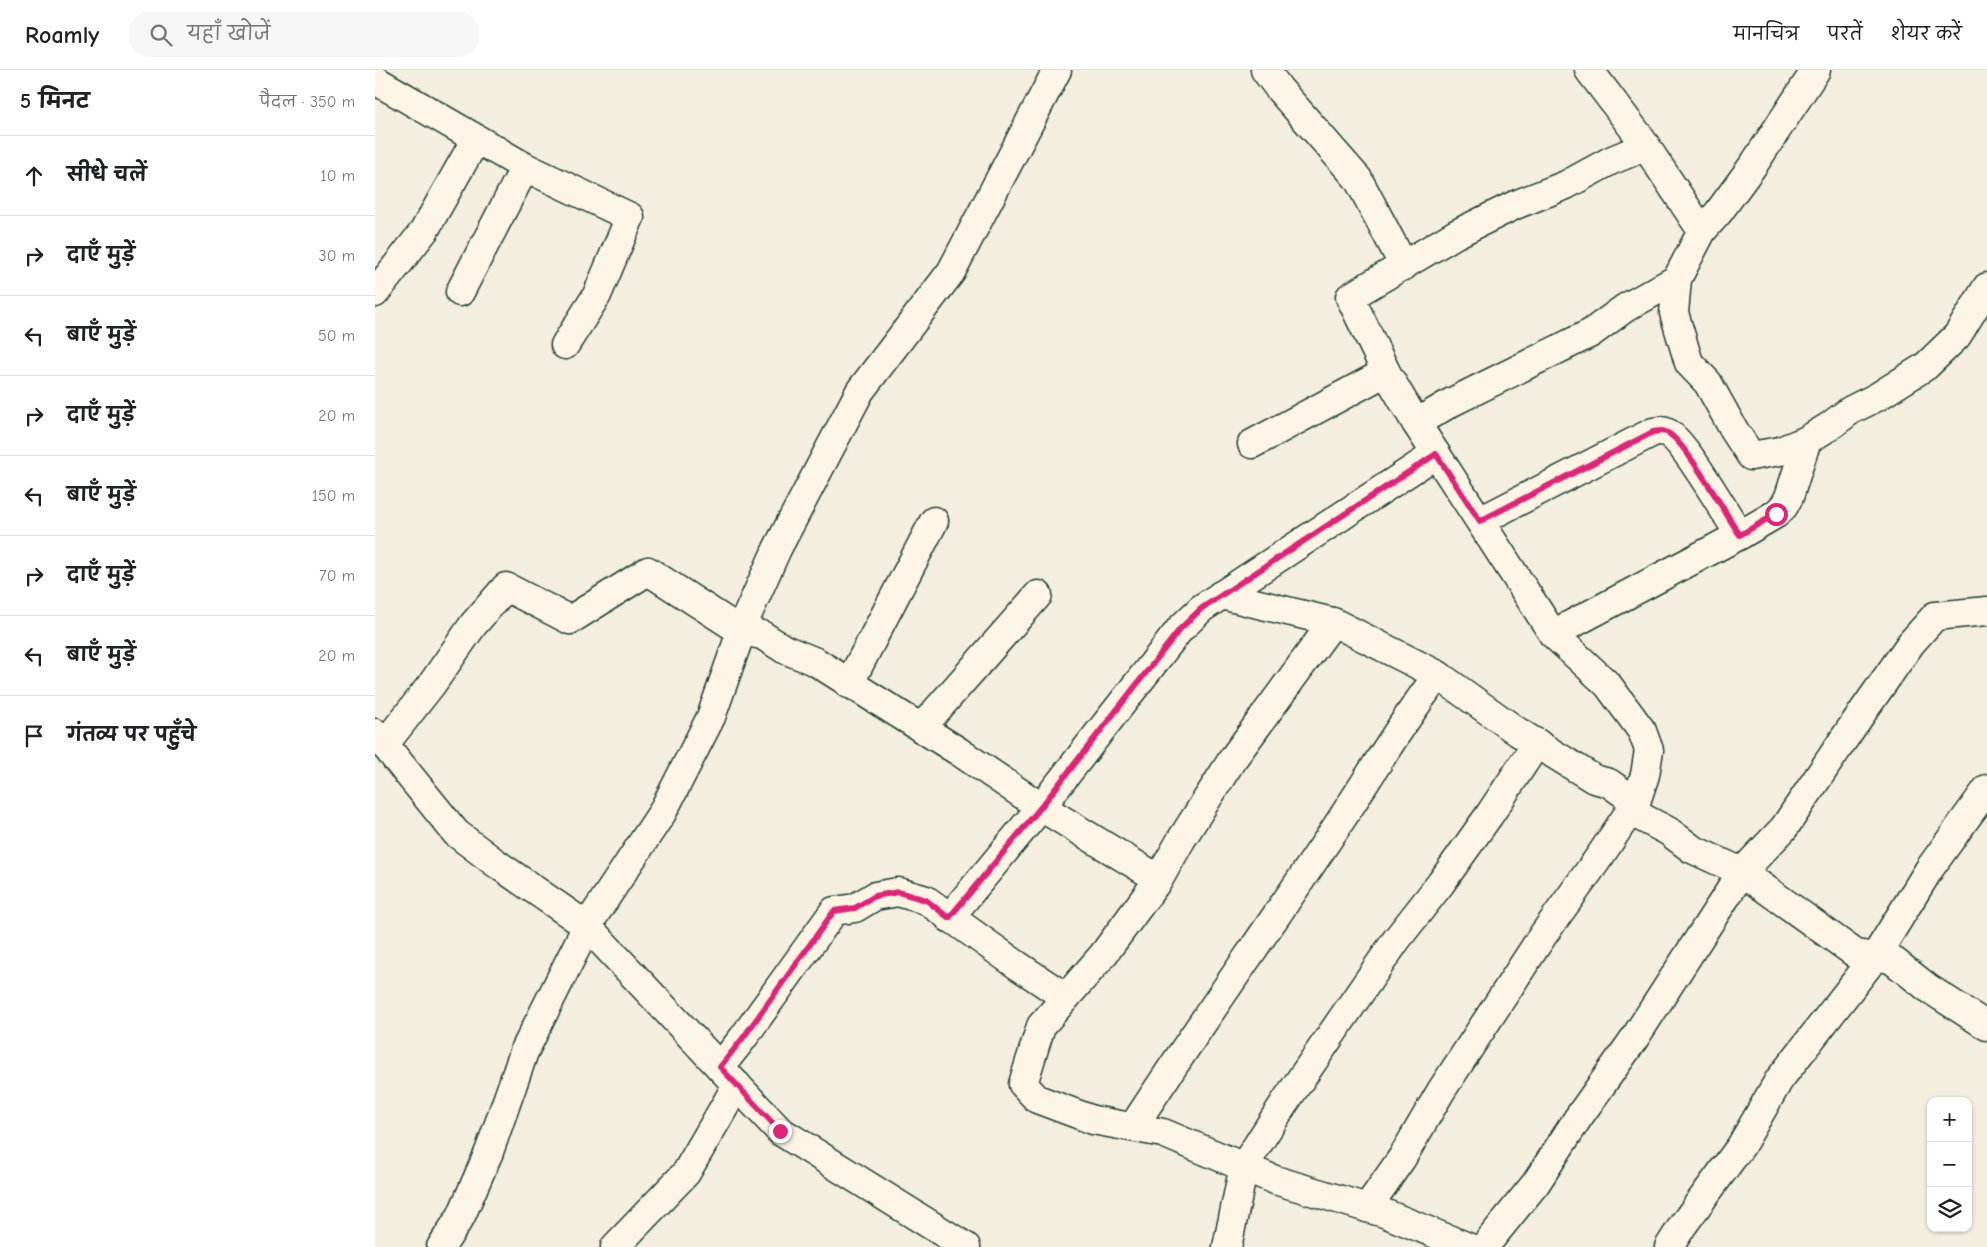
<!DOCTYPE html>
<html lang="hi">
<head>
<meta charset="utf-8">
<style>
	:root { --surface:#fff; --page:#f6f6f6; --text:#202124; --muted:#757577; --line:#e0e0e0 }
	body { margin:0; font-family:"Comic Neue","Playpen Sans Deva",sans-serif; background:var(--page); color:var(--text) }
	.controls { position:absolute; right:15px; bottom:15px; display:grid; overflow:hidden; border-radius:10px; box-shadow:0 1px 4px #0004 }
	.controls button { width:45px; height:45px; display:grid; place-items:center; padding:0; border:0; border-bottom:1px solid var(--line); background:var(--surface); color:var(--text); font:25px sans-serif }
	.stop { position:absolute; width:15px; height:15px; margin:-11px; border:4px solid #db2777; border-radius:50%; background:#fff }
	.stop.end { background:#db2777; border-color:#fff; box-shadow:0 1px 5px #0008 }
	.list { margin:0; padding:0; list-style:none }
	h2 { display:flex; justify-content:space-between; align-items:center; height:65px; margin:0; padding:0 20px; font-size:21px }
	h2 small { font-size:16px; font-weight:400; color:var(--muted) }
	.list li { display:grid; grid-template-columns:32px 1fr auto; gap:15px; align-items:center; box-sizing:border-box; height:80px; padding:0 20px; border-top:1px solid var(--line) }
	.list b { display:block; font-size:19px; white-space:nowrap }
	.list em { font-size:16px; font-style:normal; color:var(--muted) }
	.icon { flex:none; width:28px; height:28px; fill:none; stroke:currentColor; stroke-width:2; stroke-linecap:round; stroke-linejoin:round }
	.map { position:relative; flex:none; width:1612px; height:1177px; overflow:hidden }
	header { display:flex; align-items:center; gap:30px; box-sizing:border-box; height:70px; padding:0 25px; background:var(--surface); border-bottom:1px solid var(--line) }
	header strong { font-size:24px }
	nav { display:flex; gap:28px; margin-inline-start:auto; font-size:18px }
	.search { width:350px; height:45px; background:var(--page); display:flex; align-items:center; gap:12px; box-sizing:border-box; padding:0 18px; border-radius:20px; color:var(--muted); font-size:19px }
	main { display:flex }
	aside { flex:1; background:var(--surface) }
	.map>svg:first-child { display:block }
	.lines { fill:none; stroke-linecap:round; stroke-linejoin:round }
	.minor-casing { stroke:#1f3d34; stroke-width:31 }
	.tertiary-casing { stroke:#1f3d34; stroke-width:31 }
	.minor { stroke:#fcf5e5; stroke-width:28 }
	.tertiary { stroke:#fcf5e5; stroke-width:28 }
	.route { stroke:#db2777; stroke-width:6 }
</style>
</head>
<body>
<header>
<strong>Roamly</strong>
<div class="search"><svg class="icon" aria-label="search" viewBox="0 0 24 24"><circle cx="10" cy="10" r="6"/><path d="M15 15l6 6"/></svg>यहाँ खोजें</div>
<nav><a>मानचित्र</a><a>परतें</a><a>शेयर करें</a></nav>
</header>
<main>
<aside>
<h2>5 मिनट<small>पैदल · 350 m</small></h2>
<ul class="list">
<li><svg class="icon" aria-label="ahead" viewBox="0 0 24 24"><path d="M12 20V5M6 11l6-6 6 6"/></svg><div><b>सीधे चलें</b></div><em>10 m</em></li>
<li><svg class="icon" aria-label="right" viewBox="0 0 24 24"><path d="M7 20v-9h11M14 6l5 5-5 5"/></svg><div><b>दाएँ मुड़ें</b></div><em>30 m</em></li>
<li><svg class="icon" aria-label="left" viewBox="0 0 24 24"><path d="M17 20v-9H6M10 6l-5 5 5 5"/></svg><div><b>बाएँ मुड़ें</b></div><em>50 m</em></li>
<li><svg class="icon" aria-label="right" viewBox="0 0 24 24"><path d="M7 20v-9h11M14 6l5 5-5 5"/></svg><div><b>दाएँ मुड़ें</b></div><em>20 m</em></li>
<li><svg class="icon" aria-label="left" viewBox="0 0 24 24"><path d="M17 20v-9H6M10 6l-5 5 5 5"/></svg><div><b>बाएँ मुड़ें</b></div><em>150 m</em></li>
<li><svg class="icon" aria-label="right" viewBox="0 0 24 24"><path d="M7 20v-9h11M14 6l5 5-5 5"/></svg><div><b>दाएँ मुड़ें</b></div><em>70 m</em></li>
<li><svg class="icon" aria-label="left" viewBox="0 0 24 24"><path d="M17 20v-9H6M10 6l-5 5 5 5"/></svg><div><b>बाएँ मुड़ें</b></div><em>20 m</em></li>
<li><svg class="icon" aria-label="arrive" viewBox="0 0 24 24"><path d="M6 21V4h12l-3 4 3 4H6"/></svg><div><b>गंतव्य पर पहुँचे</b></div></li>
</ul>
</aside>
<div class="map">
<svg width="1612" height="1177" viewBox="0 0 1612 1177">
	<rect width="100%" height="100%" fill="#f3eede"/>
	<filter id="ink" filterUnits="userSpaceOnUse"><feTurbulence type="fractalNoise" baseFrequency=".02" numOctaves="2"/><feDisplacementMap in="SourceGraphic" scale="10" xChannelSelector="R" yChannelSelector="G"/><feConvolveMatrix kernelMatrix="1 2 1 2 8 2 1 2 1" color-interpolation-filters="sRGB"/></filter>
	<g filter="url(#ink)">
		<g class="lines">
			<defs>
				<g id="minor">
					<polyline points="890,0 905,20 983,109 1029,196"/>
					<polyline points="1214,0 1264,66 1327,161 1302,209 1299,243 1314,293 1333,313 1359,360 1376,386 1405,381 1432,370 1455,356 1476,340 1502,327 1551,296 1582,266 1612,217"/>
					<polyline points="0,10 150,97 255,147 222,225 190,275"/>
					<polyline points="1271,76 1235,91 1191,115 1140,135 1081,164 975,227 1011,302 1041,353 1077,332 1216,263 1250,238 1302,209"/>
					<polyline points="1327,161 1343,143 1379,94 1441,0"/>
					<polyline points="85,222 150,97"/>
					<polyline points="0,223 49,161 101,69"/>
					<polyline points="877,374 1011,302"/>
					<path d="M1105 451 1278 362C1284 361 1287 360 1293 363 1311 373 1351 445 1365 465"/>
					<polyline points="846,525 958,552"/>
					<polyline points="1178,564 1365,465 1401,444 1409,436 1414,427 1432,370"/>
					<polyline points="474,614 559,451"/>
					<polyline points="546,658 663,525"/>
					<polyline points="9,675 57,614 98,555 131,517 195,550 273,501 366,561 387,565 409,579 441,592 583,681 666,737 784,809"/>
					<polyline points="574,848 666,737 805,559 827,538 1061,384"/>
					<polyline points="345,997 368,968 459,841 480,838 500,826 523,822 551,830 642,895 690,927"/>
					<path d="M758 1057C822 958 892 861 958 762 993 710 1024 655 1063 605"/>
					<polyline points="992,1138 1027,1088 1066,1021 1168,865 1225,786 1261,732 1270,705 1274,680 1267,661 1233,615 1178,564 1041,353"/>
					<polyline points="240,1177 311,1103 362,1015"/>
					<polyline points="852,1177 869,1096 908,1035 969,946 1022,869 1066,813 1115,744 1162,673"/>
					<polyline points="1093,1177 1009,1143 900,1110 788,1063 718,1050 662,1029 648,1014 666,956 728,885 784,809 806,770 857,690 958,552 1063,605 1143,662 1219,709 1234,713 1261,732 1262,745 1293,761 1317,779 1367,802 1481,884 1516,889 1553,918 1612,956"/>
					<polyline points="1109,1177 1161,1113 1203,1048 1259,969 1367,802 1409,758 1475,660 1536,573 1560,546 1612,541"/>
					<polyline points="1294,1177 1308,1155 1366,1076 1404,1010 1500,887 1555,798 1612,719"/>
				</g>
				<g id="tertiary">
					<polyline points="0,663 81,763 122,794 212,856 405,1061 591,1177"/>
					<polyline points="66,1177 86,1146 114,1082 149,982 212,856 287,743 336,647 371,548 402,479 485,321 576,202 682,0"/>
				</g>
			</defs>
			<!-- minor casing -->
			<use href="#minor" class="minor-casing"/>
			<!-- tertiary casing -->
			<use href="#tertiary" class="tertiary-casing"/>
			<!-- minor -->
			<use href="#minor" class="minor"/>
			<!-- tertiary -->
			<use href="#tertiary" class="tertiary"/>
		</g>
	</g>
	<g class="lines" filter="url(#ink)">
		<!-- route -->
		<path class="route" d="M405 1061 345 997 368 968 459 841 480 838 500 826 523 822 551 830 574 848 666 737 805 559 827 538 1061 384 1105 451 1278 362C1284 361 1288 360 1293 363 1311 373 1351 445 1365 465L1401 444"/>
	</g>
</svg>
<div class="controls">
<button>+</button>
<button>−</button>
<button><svg class="icon" aria-label="layers" viewBox="0 0 24 24"><path d="M12 4l9 5-9 5-9-5zM3 14l9 5 9-5"/></svg></button>
</div>
<div class="stop" style="left:1401px;top:444px"></div>
<div class="stop end" style="left:405px;top:1061px"></div>
</div>
</main>
</body>
</html>
